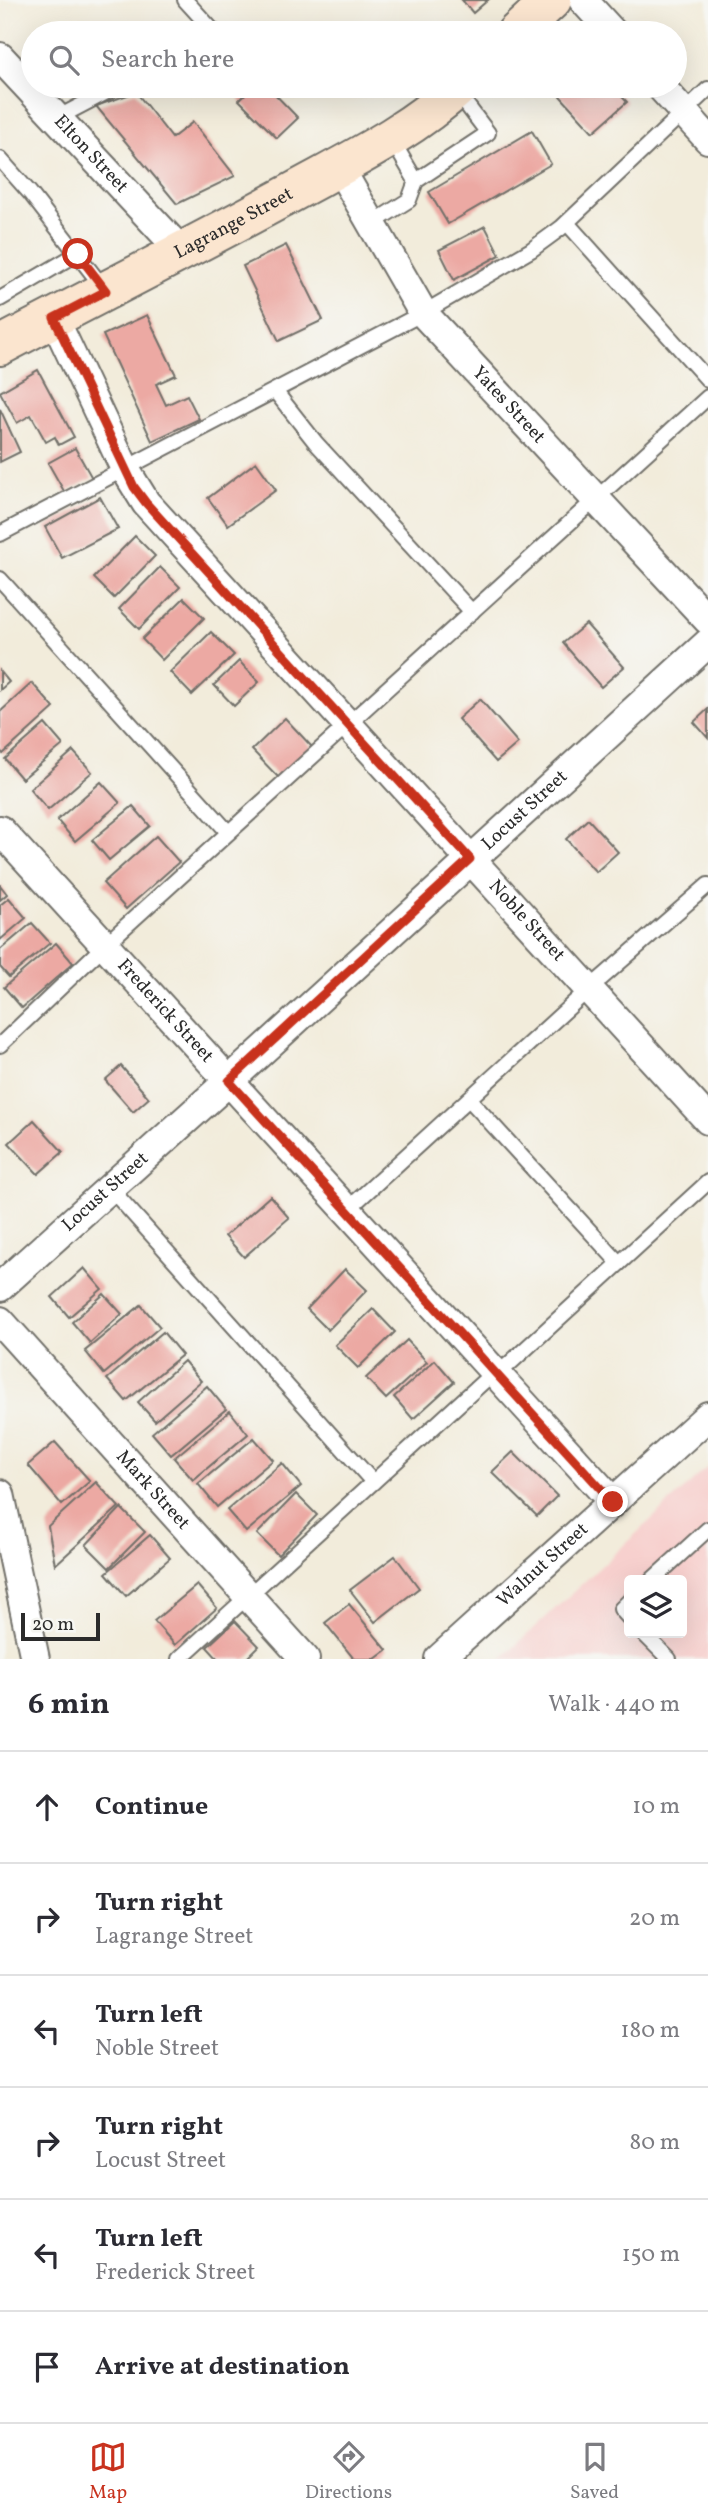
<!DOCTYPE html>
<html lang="en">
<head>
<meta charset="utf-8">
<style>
	:root { --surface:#fff; --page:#f7f7f7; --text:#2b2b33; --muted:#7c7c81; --line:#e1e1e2; --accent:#c8321e }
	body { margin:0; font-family:Vollkorn,serif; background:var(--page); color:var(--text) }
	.controls { position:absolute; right:21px; bottom:21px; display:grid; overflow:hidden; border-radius:7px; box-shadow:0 7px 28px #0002 }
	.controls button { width:63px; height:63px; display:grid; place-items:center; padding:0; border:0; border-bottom:2px solid var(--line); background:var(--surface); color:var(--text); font:35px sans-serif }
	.scale { position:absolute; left:21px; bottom:18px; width:79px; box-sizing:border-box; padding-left:7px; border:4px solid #2b2b2b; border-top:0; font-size:19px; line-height:24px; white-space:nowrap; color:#2b2b2b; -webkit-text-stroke:5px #f6f6f2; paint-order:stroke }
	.stop { position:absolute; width:21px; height:21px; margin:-16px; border:5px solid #c8321e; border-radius:50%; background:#fff }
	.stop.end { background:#c8321e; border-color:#fff; box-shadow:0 2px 7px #0008 }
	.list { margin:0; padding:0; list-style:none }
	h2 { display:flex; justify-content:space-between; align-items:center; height:91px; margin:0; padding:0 28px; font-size:30px }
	h2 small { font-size:23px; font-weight:400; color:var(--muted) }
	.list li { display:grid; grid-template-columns:46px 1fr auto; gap:21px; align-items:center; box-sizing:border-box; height:112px; padding:0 28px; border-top:2px solid var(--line) }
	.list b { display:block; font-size:26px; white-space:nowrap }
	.list p { margin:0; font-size:23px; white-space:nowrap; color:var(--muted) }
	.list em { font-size:23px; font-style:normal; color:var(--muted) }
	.icon { flex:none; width:38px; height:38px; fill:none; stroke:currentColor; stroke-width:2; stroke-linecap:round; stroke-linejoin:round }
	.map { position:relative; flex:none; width:708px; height:1659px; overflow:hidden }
	.search { position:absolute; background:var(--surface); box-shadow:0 7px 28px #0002; left:21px; right:21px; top:21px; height:77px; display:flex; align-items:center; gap:18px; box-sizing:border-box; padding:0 24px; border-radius:38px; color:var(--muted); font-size:26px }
	.sheet { height:763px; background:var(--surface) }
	nav { display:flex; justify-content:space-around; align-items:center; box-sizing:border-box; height:98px; border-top:2px solid var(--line); background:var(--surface); font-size:19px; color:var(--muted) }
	nav a { display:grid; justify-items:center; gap:4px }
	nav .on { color:var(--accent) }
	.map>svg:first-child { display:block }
	.built { fill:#f7d0ce; fill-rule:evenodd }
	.building { fill:#eca9a3 }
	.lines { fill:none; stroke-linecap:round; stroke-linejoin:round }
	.lane-casing { stroke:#716f69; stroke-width:18 }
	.street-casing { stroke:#716f69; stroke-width:32 }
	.secondary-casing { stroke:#716f69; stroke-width:42 }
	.lane { stroke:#fff; stroke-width:14 }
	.street { stroke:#fff; stroke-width:28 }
	.secondary { stroke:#fbe5cf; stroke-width:38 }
	.route { stroke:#c8321e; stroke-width:9 }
	.labels { text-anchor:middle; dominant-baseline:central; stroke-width:5; stroke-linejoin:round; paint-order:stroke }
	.street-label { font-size:19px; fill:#2b2b2b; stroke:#f6f6f2 }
</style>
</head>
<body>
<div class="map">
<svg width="708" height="1659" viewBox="0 0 708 1659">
	<rect width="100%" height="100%" fill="#f6f6f2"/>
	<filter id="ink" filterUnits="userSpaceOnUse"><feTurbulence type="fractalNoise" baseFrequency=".0143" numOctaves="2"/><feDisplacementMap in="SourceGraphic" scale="14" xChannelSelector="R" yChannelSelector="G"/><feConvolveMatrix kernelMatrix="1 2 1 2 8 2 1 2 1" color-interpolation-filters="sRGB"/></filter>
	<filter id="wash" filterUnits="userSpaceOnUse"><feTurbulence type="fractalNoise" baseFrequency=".00686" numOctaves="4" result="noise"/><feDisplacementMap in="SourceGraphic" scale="28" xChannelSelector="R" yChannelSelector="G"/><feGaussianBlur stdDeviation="1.57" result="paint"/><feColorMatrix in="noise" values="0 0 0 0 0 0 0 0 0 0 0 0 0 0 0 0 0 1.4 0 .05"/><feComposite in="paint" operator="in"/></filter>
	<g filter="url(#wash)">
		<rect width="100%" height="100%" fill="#f2ecdb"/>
		<!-- built -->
		<path class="built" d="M708 1467V1659H501ZM629 1580H682V1633H629Z"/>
		<g id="blocks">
			<!-- building -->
			<g class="building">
				<polygon points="462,0 488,0 473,13"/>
				<polygon points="254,86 267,86 298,118 277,138 239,100"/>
				<polygon points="551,86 612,86 627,102 593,132"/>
				<polygon points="136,92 172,138 193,122 235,176 177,204 96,106"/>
				<polygon points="532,131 551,164 448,224 429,192"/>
				<polygon points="485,226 500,255 454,280 439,250"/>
				<polygon points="286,245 323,320 279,341 243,266"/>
				<polygon points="147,315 176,375 156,384 166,405 187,395 199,419 152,441 103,335"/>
				<polygon points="38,370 74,437 59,445 55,437 46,442 31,415 17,423 0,392"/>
				<polygon points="0,409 20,452 0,462"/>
				<polygon points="75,448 92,478 65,493 48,463"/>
				<polygon points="256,462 276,490 228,525 208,498"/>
				<polygon points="100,497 118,529 62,558 45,527"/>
				<polygon points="135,536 155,556 114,598 94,578"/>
				<polygon points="160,567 180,587 139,629 119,609"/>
				<polygon points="184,598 204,618 162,660 142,639"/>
				<polygon points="586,624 624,667 601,687 563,643"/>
				<polygon points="211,632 234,655 192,695 170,672"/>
				<polygon points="239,661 259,682 234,706 214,685"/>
				<polygon points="0,671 9,682 0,690"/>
				<polygon points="32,683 54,708 3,754 0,750 0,712"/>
				<polygon points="480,699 518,743 496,762 458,719"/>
				<polygon points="708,709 708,738 694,722"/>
				<polygon points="285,718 312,747 279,778 252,750"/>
				<polygon points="45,724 63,745 22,779 5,759"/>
				<polygon points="73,751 92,772 48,810 30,789"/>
				<polygon points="101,782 120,803 75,841 57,820"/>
				<polygon points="133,806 150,826 109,860 92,840"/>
				<polygon points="588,819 618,852 596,872 566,839"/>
				<polygon points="156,836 179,862 126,909 103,883"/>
				<polygon points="0,885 7,894 0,900"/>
				<polygon points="9,898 26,918 0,940 0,905"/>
				<polygon points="32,923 50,943 9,977 0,967 0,950"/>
				<polygon points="56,943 73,963 22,1008 4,987"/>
				<polygon points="121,1066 149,1098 133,1112 105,1080"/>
				<polygon points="34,1120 63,1152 38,1174 9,1143"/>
				<polygon points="270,1196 289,1218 244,1257 225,1236"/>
				<polygon points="84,1268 102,1289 69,1317 52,1297"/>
				<polygon points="345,1269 367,1290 328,1330 307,1309"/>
				<polygon points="104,1294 122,1314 90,1343 72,1322"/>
				<polygon points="141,1305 160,1327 104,1374 85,1351"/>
				<polygon points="373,1309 395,1332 358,1368 335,1345"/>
				<polygon points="163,1332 182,1355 126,1401 107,1379"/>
				<polygon points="407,1340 427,1362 386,1399 366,1378"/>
				<polygon points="435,1360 454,1382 413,1419 394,1397"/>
				<polygon points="184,1361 201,1381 155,1421 138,1402"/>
				<polygon points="207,1386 226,1409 171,1455 152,1433"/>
				<polygon points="230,1411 248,1434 193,1480 174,1458"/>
				<polygon points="254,1438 273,1460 217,1507 198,1484"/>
				<polygon points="55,1442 90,1481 62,1505 28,1465"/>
				<polygon points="513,1452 557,1496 537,1516 492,1472"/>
				<polygon points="282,1463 301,1486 246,1532 227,1510"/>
				<polygon points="96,1482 119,1507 55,1565 48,1526"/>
				<polygon points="296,1494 317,1515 278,1555 257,1534"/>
				<polygon points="121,1508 145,1532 109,1568 86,1545"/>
				<polygon points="150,1535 170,1558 126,1596 106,1573"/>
				<polygon points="395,1556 419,1588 375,1622 350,1590"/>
				<polygon points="197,1585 217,1608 175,1645 154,1621"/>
				<polygon points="349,1604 387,1650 375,1659 354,1659 325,1623"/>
				<polygon points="235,1621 259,1646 246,1659 218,1659 207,1647"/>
			</g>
		</g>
	</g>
	<g filter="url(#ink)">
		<use href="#blocks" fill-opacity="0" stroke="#716f69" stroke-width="2"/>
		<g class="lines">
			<defs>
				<g id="lane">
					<polyline points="185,0 215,33"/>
					<polyline points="57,118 118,86"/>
					<polyline points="392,140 416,181"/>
					<polyline points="0,159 30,193 105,290"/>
					<polyline points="567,223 708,380"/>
					<polyline points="371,224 409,200 416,181 488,133 457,92"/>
					<polyline points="0,299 77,254"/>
					<polyline points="275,391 316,443 472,612"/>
					<polyline points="0,534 423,313 531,250 561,228 708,89"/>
					<polyline points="0,579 228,832"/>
					<polyline points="0,1045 105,945 708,397"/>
					<polyline points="469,1099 619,1263"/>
					<polyline points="110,1188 373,1482"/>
					<polyline points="347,1210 589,989 708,885"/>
					<polyline points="497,1375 708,1182"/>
					<polyline points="652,1580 708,1529"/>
					<polyline points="629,1601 621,1609 629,1618"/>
					<polyline points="643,1633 669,1659"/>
					<polyline points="179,1659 494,1372"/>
				</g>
				<g id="street">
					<polyline points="583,0 613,33"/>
					<path id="s1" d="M0 57 182 252"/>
					<polyline points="660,86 708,139"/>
					<path id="s2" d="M339 167 423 313 708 620"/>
					<path id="s3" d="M54 318 125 469 146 503 708 1120"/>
					<path id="s4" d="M0 830 613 1502"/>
					<path id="s5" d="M0 1287 229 1081 708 643"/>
					<path id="s6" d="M0 1321 305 1659"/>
					<polyline points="0,1494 35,1659"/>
					<path id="s7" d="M439 1659 708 1416"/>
				</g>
				<g id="secondary">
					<polyline points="516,33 552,0"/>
					<path id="s8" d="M0 346C95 296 190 248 284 197 345 163 408 134 460 86"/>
				</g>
			</defs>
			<!-- lane casing -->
			<use href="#lane" class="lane-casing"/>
			<!-- street casing -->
			<use href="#street" class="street-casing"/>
			<!-- secondary casing -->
			<use href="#secondary" class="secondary-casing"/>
			<!-- lane -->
			<use href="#lane" class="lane"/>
			<!-- street -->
			<use href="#street" class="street"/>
			<!-- secondary -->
			<use href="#secondary" class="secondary"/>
		</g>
	</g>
	<g class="lines" filter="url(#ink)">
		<!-- route -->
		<polyline class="route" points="78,254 106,291 54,318 134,487 146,503 470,859 229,1081 613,1502"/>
	</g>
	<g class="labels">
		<!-- street labels -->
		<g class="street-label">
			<text stroke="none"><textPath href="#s1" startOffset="133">Elton Street</textPath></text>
			<text stroke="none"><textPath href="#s8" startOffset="264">Lagrange Street</textPath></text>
			<text stroke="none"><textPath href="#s2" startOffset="294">Yates Street</textPath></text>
			<text stroke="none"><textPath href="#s5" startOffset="709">Locust Street</textPath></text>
			<text stroke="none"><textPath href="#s3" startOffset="772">Noble Street</textPath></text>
			<text stroke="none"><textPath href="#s4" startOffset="245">Frederick Street</textPath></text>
			<text stroke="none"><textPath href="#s5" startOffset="142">Locust Street</textPath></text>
			<text stroke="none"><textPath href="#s6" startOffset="228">Mark Street</textPath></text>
			<text stroke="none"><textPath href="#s7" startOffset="140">Walnut Street</textPath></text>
		</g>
	</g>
</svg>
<div class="controls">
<button><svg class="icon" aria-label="layers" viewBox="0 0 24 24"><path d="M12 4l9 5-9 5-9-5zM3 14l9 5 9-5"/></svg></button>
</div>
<div class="scale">20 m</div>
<div class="stop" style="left:78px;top:254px"></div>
<div class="stop end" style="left:613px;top:1502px"></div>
<div class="search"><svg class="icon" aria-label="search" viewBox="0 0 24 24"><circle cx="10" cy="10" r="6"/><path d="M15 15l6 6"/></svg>Search here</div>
</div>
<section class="sheet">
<h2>6 min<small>Walk · 440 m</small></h2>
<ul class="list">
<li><svg class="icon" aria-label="ahead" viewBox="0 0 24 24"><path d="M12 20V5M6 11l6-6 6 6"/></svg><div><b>Continue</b></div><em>10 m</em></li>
<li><svg class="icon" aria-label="right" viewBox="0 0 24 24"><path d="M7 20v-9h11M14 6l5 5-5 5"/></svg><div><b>Turn right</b><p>Lagrange Street</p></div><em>20 m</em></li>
<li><svg class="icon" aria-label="left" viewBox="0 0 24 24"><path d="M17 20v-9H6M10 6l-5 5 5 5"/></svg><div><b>Turn left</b><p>Noble Street</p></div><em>180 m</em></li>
<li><svg class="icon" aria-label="right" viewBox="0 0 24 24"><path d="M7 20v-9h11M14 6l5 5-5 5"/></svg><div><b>Turn right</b><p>Locust Street</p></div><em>80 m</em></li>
<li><svg class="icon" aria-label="left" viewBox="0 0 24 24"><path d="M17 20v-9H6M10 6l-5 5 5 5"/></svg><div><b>Turn left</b><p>Frederick Street</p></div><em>150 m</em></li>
<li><svg class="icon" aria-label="arrive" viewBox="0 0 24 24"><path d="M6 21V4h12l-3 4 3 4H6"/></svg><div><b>Arrive at destination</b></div></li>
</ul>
</section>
<nav>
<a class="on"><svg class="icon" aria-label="map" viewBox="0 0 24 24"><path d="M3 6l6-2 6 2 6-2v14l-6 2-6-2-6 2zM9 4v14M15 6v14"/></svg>Map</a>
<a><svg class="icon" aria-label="directions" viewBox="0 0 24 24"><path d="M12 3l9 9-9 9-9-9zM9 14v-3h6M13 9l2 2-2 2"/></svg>Directions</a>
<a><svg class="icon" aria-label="saved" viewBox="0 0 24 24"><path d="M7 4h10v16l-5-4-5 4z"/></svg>Saved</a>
</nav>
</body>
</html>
